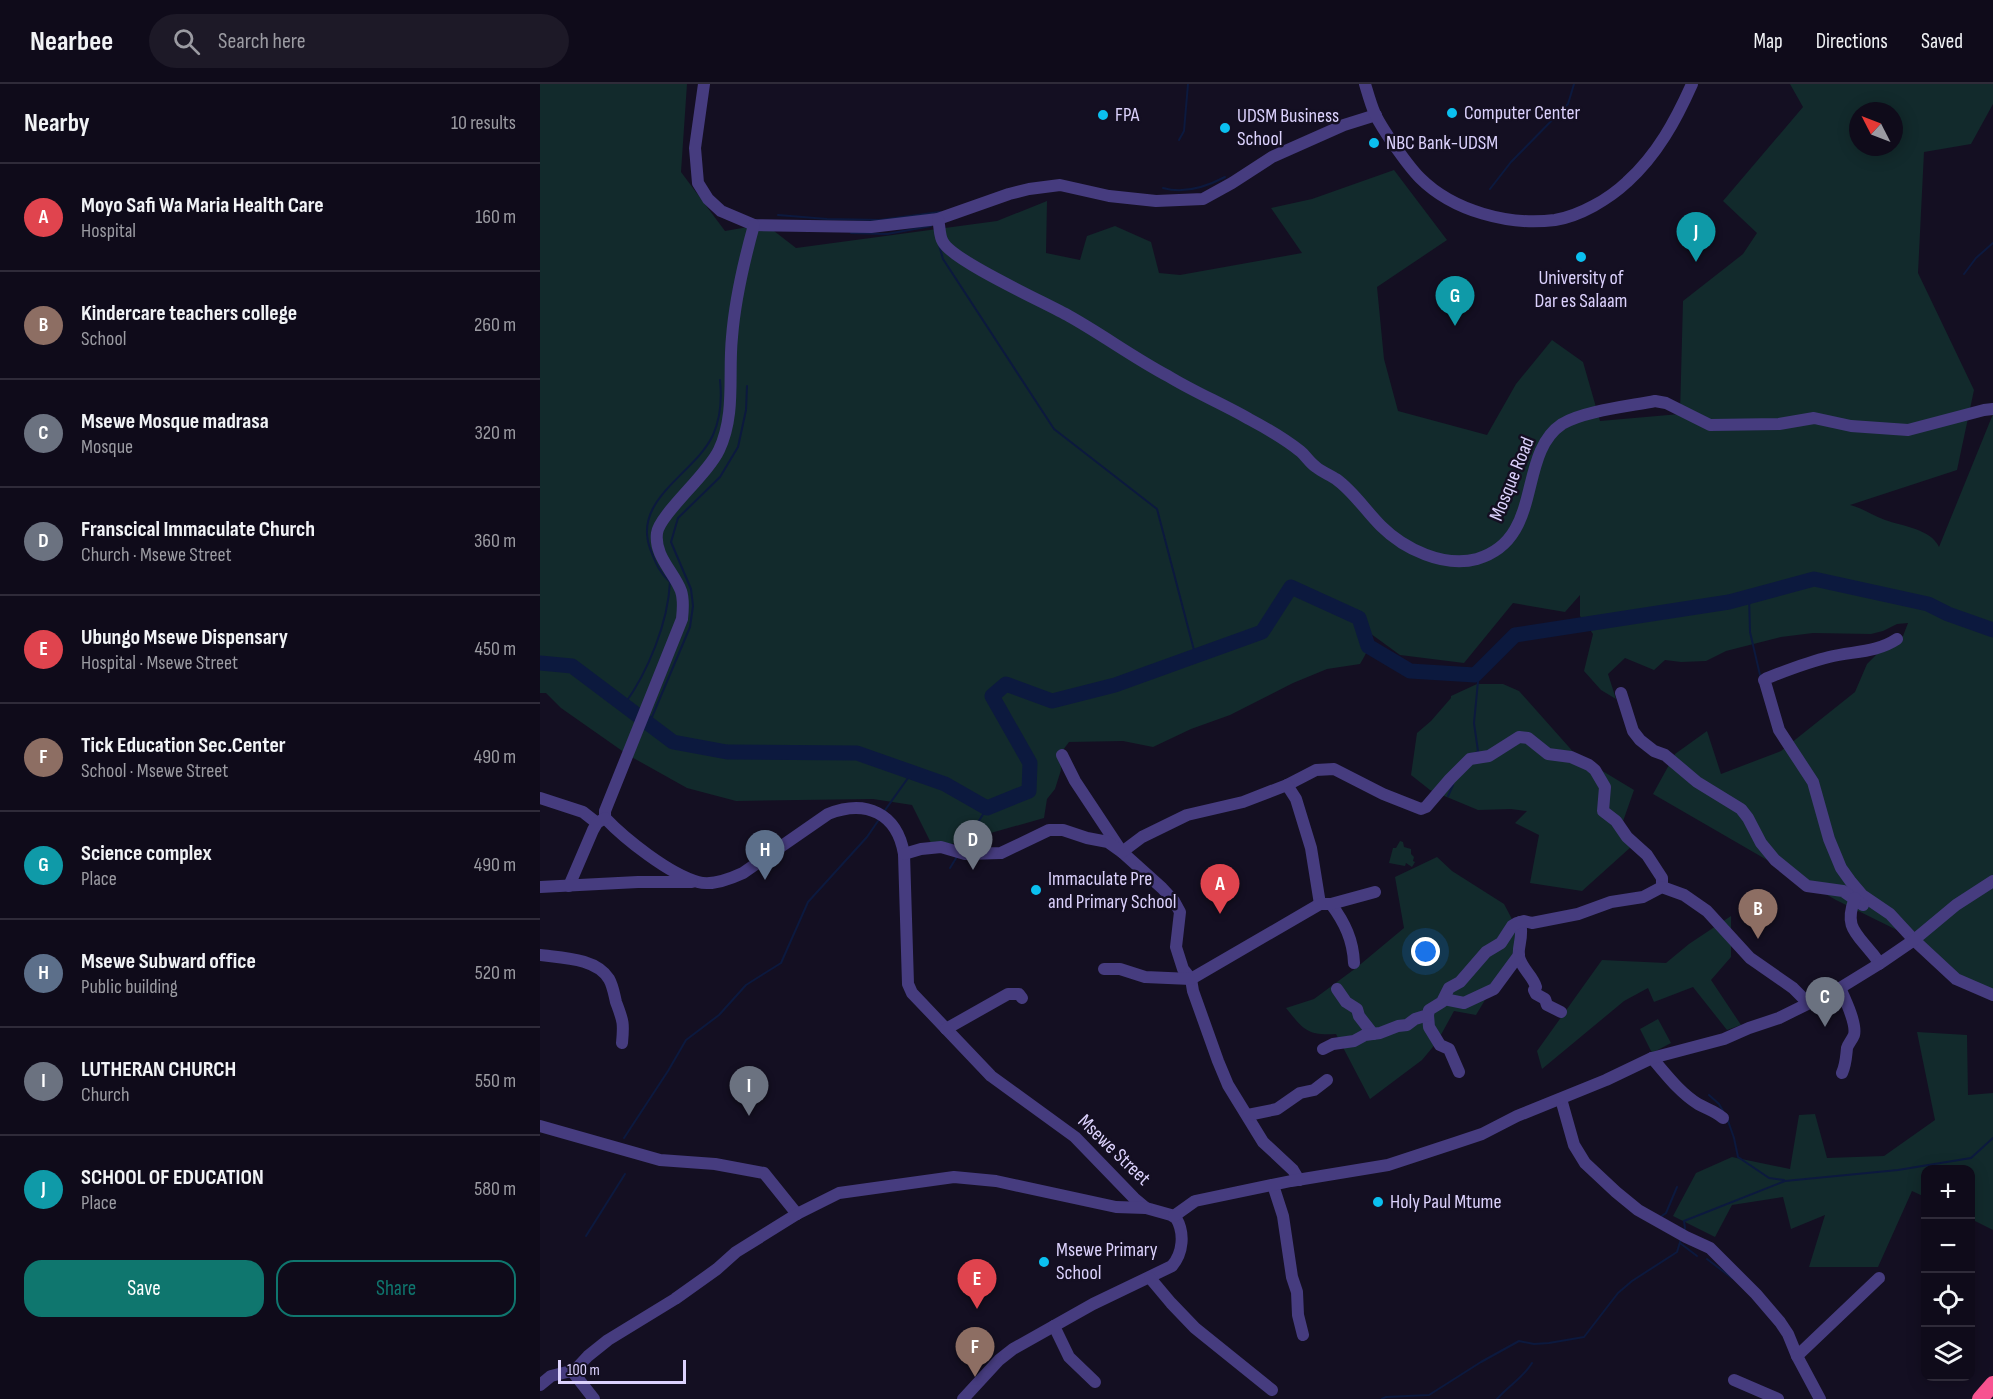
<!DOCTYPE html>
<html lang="en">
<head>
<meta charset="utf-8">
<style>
	:root { --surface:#0f0b1a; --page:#1d1927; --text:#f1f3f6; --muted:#9b9ba2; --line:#2f2b39; --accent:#0f766e }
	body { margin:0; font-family:"Sofia Sans Condensed",sans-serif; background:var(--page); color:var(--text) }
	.controls { position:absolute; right:18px; bottom:18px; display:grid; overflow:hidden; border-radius:12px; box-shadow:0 3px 15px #0003 }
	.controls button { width:54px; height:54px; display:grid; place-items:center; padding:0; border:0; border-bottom:2px solid var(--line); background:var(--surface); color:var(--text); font:30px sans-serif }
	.compass { position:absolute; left:1309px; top:18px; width:54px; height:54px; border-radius:50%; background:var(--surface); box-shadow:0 3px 15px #0003; rotate:312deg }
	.scale { position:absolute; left:18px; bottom:15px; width:128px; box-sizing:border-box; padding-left:6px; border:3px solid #dcd2fd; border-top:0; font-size:16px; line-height:21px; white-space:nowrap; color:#dcd2fd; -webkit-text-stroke:4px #140f22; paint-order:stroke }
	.you { position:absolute; left:886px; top:868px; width:21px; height:21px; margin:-15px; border:4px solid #fff; border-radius:50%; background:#1a73e8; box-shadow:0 0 0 9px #1a73e833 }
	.badge { display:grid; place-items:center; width:39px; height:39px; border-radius:50%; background:var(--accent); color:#fff; font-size:20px; font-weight:700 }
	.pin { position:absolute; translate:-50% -50px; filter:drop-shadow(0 2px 3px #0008) }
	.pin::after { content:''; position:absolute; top:32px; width:21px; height:18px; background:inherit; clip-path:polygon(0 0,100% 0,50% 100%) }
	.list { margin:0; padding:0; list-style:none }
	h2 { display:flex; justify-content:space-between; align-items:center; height:78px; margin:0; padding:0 24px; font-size:26px }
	h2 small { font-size:20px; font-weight:400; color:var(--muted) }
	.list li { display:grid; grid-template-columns:39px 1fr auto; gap:18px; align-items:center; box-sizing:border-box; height:108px; padding:0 24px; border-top:2px solid var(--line) }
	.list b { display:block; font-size:22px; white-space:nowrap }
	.list p { margin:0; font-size:20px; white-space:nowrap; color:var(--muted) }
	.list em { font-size:20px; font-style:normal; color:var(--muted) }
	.actions { display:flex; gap:12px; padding:18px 24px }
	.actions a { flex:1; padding:14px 0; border:2px solid var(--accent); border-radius:18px; text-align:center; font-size:21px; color:var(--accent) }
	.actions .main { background:var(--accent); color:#fff }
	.icon { flex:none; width:33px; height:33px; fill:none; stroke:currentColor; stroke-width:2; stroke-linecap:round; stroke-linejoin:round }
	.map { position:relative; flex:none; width:1453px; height:1315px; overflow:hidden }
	header { display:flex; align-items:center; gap:36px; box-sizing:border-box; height:84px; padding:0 30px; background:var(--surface); border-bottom:2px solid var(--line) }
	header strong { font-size:28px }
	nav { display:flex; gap:33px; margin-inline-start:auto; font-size:21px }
	.search { width:420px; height:54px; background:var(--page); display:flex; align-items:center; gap:15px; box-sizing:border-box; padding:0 21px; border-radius:33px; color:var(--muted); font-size:22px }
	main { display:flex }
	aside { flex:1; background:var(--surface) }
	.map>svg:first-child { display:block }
	.green { fill:#122a2c; fill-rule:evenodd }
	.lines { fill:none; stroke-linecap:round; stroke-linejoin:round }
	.stream { stroke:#0c193e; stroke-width:2 }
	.river { stroke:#0c193e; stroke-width:15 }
	.minor { stroke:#463c7f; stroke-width:12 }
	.highway { stroke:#f75390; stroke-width:16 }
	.poi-dot { fill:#0bc0f0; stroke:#140f22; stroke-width:2 }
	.labels { text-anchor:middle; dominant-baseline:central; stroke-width:5; stroke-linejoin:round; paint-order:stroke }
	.poi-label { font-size:20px; fill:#dcd2fd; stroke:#140f22; text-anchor:start }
	.street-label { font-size:20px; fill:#dcd2fd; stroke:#140f22 }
</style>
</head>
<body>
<header>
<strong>Nearbee</strong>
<div class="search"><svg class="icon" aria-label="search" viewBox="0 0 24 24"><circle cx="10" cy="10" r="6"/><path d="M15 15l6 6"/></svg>Search here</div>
<nav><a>Map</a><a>Directions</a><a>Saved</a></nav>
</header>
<main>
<aside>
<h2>Nearby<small>10 results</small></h2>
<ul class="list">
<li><span class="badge" style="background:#e0444e">A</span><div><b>Moyo Safi Wa Maria Health Care</b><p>Hospital</p></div><em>160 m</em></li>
<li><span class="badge" style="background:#8d6e63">B</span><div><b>Kindercare teachers college</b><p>School</p></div><em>260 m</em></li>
<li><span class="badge" style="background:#6b7280">C</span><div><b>Msewe Mosque madrasa</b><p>Mosque</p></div><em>320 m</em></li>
<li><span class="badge" style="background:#6b7280">D</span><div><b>Franscical Immaculate Church</b><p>Church · Msewe Street</p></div><em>360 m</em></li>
<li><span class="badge" style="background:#e0444e">E</span><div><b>Ubungo Msewe Dispensary</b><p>Hospital · Msewe Street</p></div><em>450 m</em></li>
<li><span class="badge" style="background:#8d6e63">F</span><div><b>Tick Education Sec.Center</b><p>School · Msewe Street</p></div><em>490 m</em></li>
<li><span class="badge" style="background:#0f9aa8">G</span><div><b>Science complex</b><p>Place</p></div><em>490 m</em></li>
<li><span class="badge" style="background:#5c6f8a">H</span><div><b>Msewe Subward office</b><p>Public building</p></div><em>520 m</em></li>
<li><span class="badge" style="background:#6b7280">I</span><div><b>LUTHERAN CHURCH</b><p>Church</p></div><em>550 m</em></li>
<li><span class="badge" style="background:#0f9aa8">J</span><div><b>SCHOOL OF EDUCATION</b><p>Place</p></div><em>580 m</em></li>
</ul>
<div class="actions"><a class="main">Save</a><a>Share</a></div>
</aside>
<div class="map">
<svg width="1453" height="1315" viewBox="0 0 1453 1315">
	<rect width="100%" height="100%" fill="#140f22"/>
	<!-- green -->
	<g class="green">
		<path d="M0 0H147L141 88 185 147 225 140 256 164 457 137 507 117 506 169 540 176 547 152 575 142 611 158 619 189 640 191 762 169 731 124 772 115 854 86 907 156 837 203 844 275 858 327 947 351 976 300 1012 256 1043 278 1060 337 1140 330 1143 217 1203 170 1217 149 1183 117 1263 23 1250 0H1453V20L1431 60 1384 68 1378 189 1434 306 1417 386 1310 421C1323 424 1333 432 1345 436 1362 442 1391 445 1399 463L1453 330V916L1365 850 1296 816 1113 710 1135 670 1167 647 1181 690 1241 667 1315 608 1327 580 1341 566 1363 552 1368 539 1357 540 1343 547 1331 550 1273 549 1241 553 1186 567 1166 577 1141 578 1125 576 1114 586 1085 574 1068 590 1076 615 1061 606 1044 587 1053 550 1040 532V511L1025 528 973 519 924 579 860 571 827 547C830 562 828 567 820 580L787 585 753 599 690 631 651 645 613 663 583 657 529 658 520 670 521 686 515 705 507 715 504 734 394 765 372 721 333 715 196 717 147 704 88 671 21 624 6 609H0ZM1318 27H1354V63H1318Z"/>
		<polygon points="937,600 963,600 979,607 1036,671 1094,706 1081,743 1092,762 1042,807 990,799 999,751 975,739 987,727 971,725 938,726 890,706 871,691 877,649 891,637 911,614 911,612"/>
		<polygon points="860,757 863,758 864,763 871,765 871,770 874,773 873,777 875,778 872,783 866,779 865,782 849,779 853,764 856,764"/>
		<path d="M897 773 912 787 964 820 982 854 936 931 914 927 897 958 882 976 830 1015 796 950C767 952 763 945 746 924L774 915 816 884 864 844 855 793Z"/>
		<polygon points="1191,832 1191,873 1171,896 1201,941 1187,946 1153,903 1114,918 1108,904 1084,917 1002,985 997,967 1062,876 1126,879 1149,860"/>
		<polygon points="1118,935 1131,959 1112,969 1100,945"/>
		<polygon points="1377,948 1427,951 1428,1011 1453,1009 1453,1146 1431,1135 1430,1086 1386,1086 1385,1113 1372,1107 1338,1183 1269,1183 1285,1131 1251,1145 1243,1113 1192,1121 1175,1153 1133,1132 1156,1089 1192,1073 1250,1085 1259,1031 1275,1030 1287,1074 1344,1072 1395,1036"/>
	</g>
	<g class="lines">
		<!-- stream -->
		<g class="stream">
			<polyline points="639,56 644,47 648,0"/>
			<path d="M623 104C644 110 666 103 685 93"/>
			<polyline points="950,105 971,78 1028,20 1034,0"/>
			<polyline points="238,131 287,135 340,136 400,128"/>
			<polyline points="311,149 347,150 391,142"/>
			<polyline points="399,161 403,175 514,345 617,425 655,570"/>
			<polyline points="1424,190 1436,174 1453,159"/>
			<polyline points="1209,512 1210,548 1220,591"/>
			<path d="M84 621C108 588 128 539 130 498 120 489 116 480 111 467 90 416 155 390 173 351 181 333 182 315 180 296"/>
			<polyline points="109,640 150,543 153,522 151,505 131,458 138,434 180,393 198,363 206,326 207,302"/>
			<polyline points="935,670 938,667 934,639 939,587"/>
			<polyline points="908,712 913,701"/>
			<polyline points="343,729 373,687"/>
			<polyline points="422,764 447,724"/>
			<polyline points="410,784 418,771"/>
			<polyline points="1169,1011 1179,1020 1183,1027"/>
			<polyline points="1187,1034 1194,1054 1198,1073 1229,1094 1244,1096"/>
			<polyline points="84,1054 128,987 146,956 179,931 206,901 241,879 268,818 327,753 338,737"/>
			<polyline points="1119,1134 1126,1129 1137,1103"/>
			<polyline points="1144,1147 1145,1144 1144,1137 1245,1097 1358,1086 1431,1074 1453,1054"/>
			<polyline points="46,1152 85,1090"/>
			<polyline points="1140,1159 1157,1172"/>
			<polyline points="1167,1175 1192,1194"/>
			<polyline points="842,1315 846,1313 889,1311 941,1278 979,1257 994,1260 1009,1259 1044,1253 1078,1209 1092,1197 1137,1168 1141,1155"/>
			<path d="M957 1315C968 1302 983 1294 992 1279"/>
		</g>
		<!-- river -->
		<polyline class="river" points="0,579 32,582 133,658 187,668 317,669 405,700 447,724 489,707 490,679 452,612 466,600 512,617 575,601 722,548 751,503 819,534 828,562 870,587 935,591 975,551 1189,518 1274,495 1388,520 1408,530 1453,546"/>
		<!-- minor -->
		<g class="minor">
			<polyline points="164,0 155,64 158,99 168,115 181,127 214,141 331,143 398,135 469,110 489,105 520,101 569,112 616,117 663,115 692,99 732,73 804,41 836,31"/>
			<path d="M825 0C828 10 831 21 835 30 842 45 868 82 880 94 913 127 969 142 1015 136 1040 132 1069 115 1087 98 1117 71 1136 36 1152 0"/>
			<path d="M398 135C400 142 399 152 403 158 413 177 506 219 529 232 563 251 594 274 628 292 654 308 683 320 709 335 726 344 745 355 760 367 766 372 770 379 776 383 782 388 790 391 796 395 813 407 826 427 841 442 864 465 904 484 937 475 1005 455 976 371 1022 340 1043 327 1090 322 1115 317L1126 319 1170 341 1239 340 1274 334 1311 342 1368 346 1444 326 1453 325"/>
			<path d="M214 141C204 177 195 215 192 253 188 291 196 330 179 366 168 390 119 431 117 449 114 472 134 488 141 507 144 516 143 526 142 535L65 727V734C85 755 129 790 158 798 172 802 190 795 203 789L288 730C326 715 357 729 364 770L368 900 372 909 451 992 535 1053 594 1114 606 1124 631 1131 636 1134C645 1149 643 1169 632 1182L553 1220 473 1265 459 1276 423 1315"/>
			<path d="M1357 555C1336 569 1313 567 1289 573 1268 578 1248 586 1227 594L1224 596 1225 598 1239 646 1273 698 1289 755 1301 784 1311 798 1322 811 1350 830 1374 856 1416 895 1453 911"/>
			<polyline points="1081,609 1093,647 1100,656 1114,667 1125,671 1157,698 1201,725 1208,734 1221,759 1235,776 1267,802 1303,807 1323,821"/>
			<polyline points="522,671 535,697 582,768 622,804 634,817 640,828 636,863 643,885 651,895 653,907 678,977 688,1001 723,1058 753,1086 759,1096"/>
			<polyline points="747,701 776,686 794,685 843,710 881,725 886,723 910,695 930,675 949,672 979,653 988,654 1008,670 1031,673 1049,681 1055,686 1065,703 1063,727 1076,737 1087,753 1107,771 1122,794 1122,803"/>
			<polyline points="0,714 43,728 57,739"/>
			<polyline points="364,770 381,765 401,763 425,770 461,769 509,746 523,746 547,754 568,758 582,768 602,753 647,731 703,718 747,701 756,715 771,764 780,820"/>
			<polyline points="29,802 53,746 57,739 65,734"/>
			<polyline points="0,803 98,798 152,798"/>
			<path d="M1315 814C1304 842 1315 848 1331 868 1335 873 1337 874 1339 880"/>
			<path d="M791 820C805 839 813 856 814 879"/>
			<path d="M980 838C984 853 977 863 979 873 982 885 993 892 996 903L994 906 996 910 1005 915 1007 921 1021 928"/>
			<path d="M0 871C22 874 56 874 69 895 73 902 74 910 76 918 83 937 84 938 82 959"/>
			<polyline points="564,885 580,885 605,893 651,895 780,820 791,820 835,808"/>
			<path d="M1300 904C1305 915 1317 940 1314 951 1312 956 1308 960 1307 964 1306 973 1306 980 1302 989"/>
			<polyline points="797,905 806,918 817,925 819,932 833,950"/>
			<polyline points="904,915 924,919 954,905 979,871"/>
			<polyline points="888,931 889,943 900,961 909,965 919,988"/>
			<polyline points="406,945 468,910 479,910 482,914"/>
			<polyline points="783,965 793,960 814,957 825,951 840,949 858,942 867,941 875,935 888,931 889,926 902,918 909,904 920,898 946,868 961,859 972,842 977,839 984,837 992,839 1038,830 1071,818 1103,813 1122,803 1144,811 1167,827 1210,874 1253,904 1268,919"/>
			<path d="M1112 974C1126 990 1139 1008 1158 1020 1167 1025 1175 1027 1183 1034"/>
			<polyline points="1021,1015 1034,1061 1045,1079 1076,1108 1098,1126 1146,1153 1170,1164 1216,1210 1240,1238 1248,1250 1257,1272 1280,1315"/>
			<polyline points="708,1031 737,1025 760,1009 774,1006 787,996"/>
			<polyline points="0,1042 120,1076 175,1080 224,1089 257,1130"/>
			<polyline points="733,1101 743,1132 752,1193 757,1208 758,1231 763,1251"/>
			<polyline points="634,1132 655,1117 751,1097 848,1081 915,1059 942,1050 977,1032 1066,996 1112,974 1184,955 1209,944 1239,934 1300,904 1339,880 1374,856 1416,821 1453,797"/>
			<polyline points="610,1194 631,1219 655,1244 732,1306"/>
			<polyline points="514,1242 529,1273 555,1298"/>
			<polyline points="1257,1272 1339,1194"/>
			<polyline points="32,1287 54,1315"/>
			<polyline points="1194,1296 1238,1315"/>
			<polyline points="0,1301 11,1292 35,1286 48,1272 68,1256 135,1215 177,1185 196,1168 257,1130 299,1109 414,1093 456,1097 576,1123 606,1124"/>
		</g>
		<!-- highway -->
		<polyline class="highway" points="1440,1315 1453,1300"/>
	</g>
	<!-- markers -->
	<g class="poi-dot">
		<circle cx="912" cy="29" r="6"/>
		<circle cx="563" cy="31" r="6"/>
		<circle cx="685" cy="44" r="6"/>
		<circle cx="834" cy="59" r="6"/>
		<circle cx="1041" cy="173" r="6"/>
		<circle cx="496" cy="806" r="6"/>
		<circle cx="838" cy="1118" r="6"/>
		<circle cx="504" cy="1178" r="6"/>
	</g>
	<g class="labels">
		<!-- poi labels -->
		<g class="poi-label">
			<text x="924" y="29">Computer Center</text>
			<text x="575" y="31">FPA</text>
			<text x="697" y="32">UDSM Business<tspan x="697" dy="23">School</tspan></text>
			<text x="846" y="59">NBC Bank-UDSM</text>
			<text x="1041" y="194" text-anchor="middle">University of<tspan x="1041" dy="23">Dar es Salaam</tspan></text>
			<text x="508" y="795">Immaculate Pre<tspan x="508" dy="23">and Primary School</tspan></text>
			<text x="850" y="1118">Holy Paul Mtume</text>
			<text x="516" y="1166">Msewe Primary<tspan x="516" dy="23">School</tspan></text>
		</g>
		<!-- street labels -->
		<g class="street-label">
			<text transform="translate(972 395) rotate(-68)">Mosque Road</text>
			<text transform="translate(574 1066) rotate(44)">Msewe Street</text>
		</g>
	</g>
</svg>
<div class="controls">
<button>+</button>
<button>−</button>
<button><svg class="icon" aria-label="locate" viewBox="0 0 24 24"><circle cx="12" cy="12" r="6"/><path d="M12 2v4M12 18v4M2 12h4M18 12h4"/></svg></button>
<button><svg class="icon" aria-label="layers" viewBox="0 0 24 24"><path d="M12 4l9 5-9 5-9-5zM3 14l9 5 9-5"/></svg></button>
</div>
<svg class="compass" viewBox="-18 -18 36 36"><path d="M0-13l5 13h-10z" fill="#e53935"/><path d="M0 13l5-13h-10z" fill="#9b9ba2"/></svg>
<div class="scale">100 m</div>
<div class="you"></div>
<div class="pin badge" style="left:680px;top:830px;background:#e0444e">A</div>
<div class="pin badge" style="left:1218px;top:855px;background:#8d6e63">B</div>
<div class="pin badge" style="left:1285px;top:943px;background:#6b7280">C</div>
<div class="pin badge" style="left:433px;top:786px;background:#6b7280">D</div>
<div class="pin badge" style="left:437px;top:1225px;background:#e0444e">E</div>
<div class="pin badge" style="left:435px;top:1293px;background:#8d6e63">F</div>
<div class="pin badge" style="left:915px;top:242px;background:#0f9aa8">G</div>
<div class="pin badge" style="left:225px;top:796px;background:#5c6f8a">H</div>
<div class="pin badge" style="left:209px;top:1032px;background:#6b7280">I</div>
<div class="pin badge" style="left:1156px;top:178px;background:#0f9aa8">J</div>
</div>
</main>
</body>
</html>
